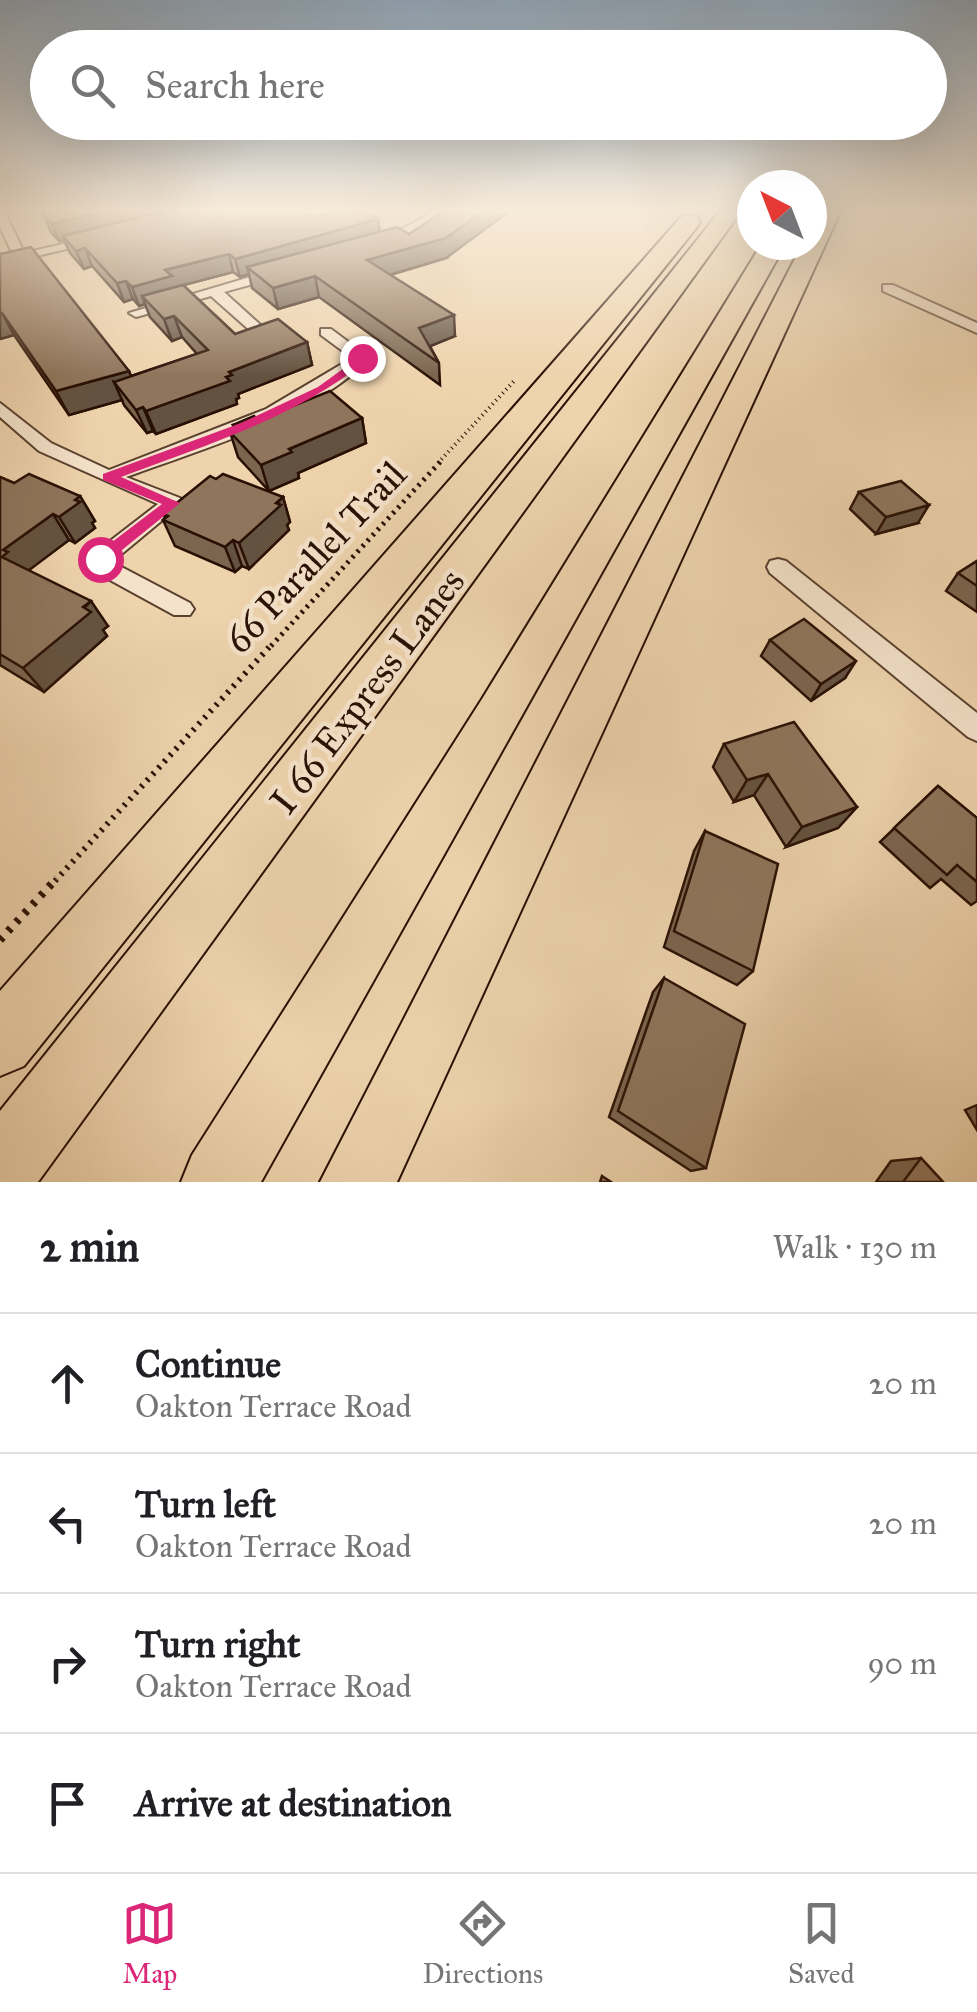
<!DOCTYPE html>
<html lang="en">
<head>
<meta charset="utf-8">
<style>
	:root { --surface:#fff; --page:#f2f2f2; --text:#202124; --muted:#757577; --line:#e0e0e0; --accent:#db2777 }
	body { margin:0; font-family:"IM FELL Great Primer",serif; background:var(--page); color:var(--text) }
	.compass { position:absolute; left:737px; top:170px; width:90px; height:90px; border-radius:50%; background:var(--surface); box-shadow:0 10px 40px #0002; rotate:318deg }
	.stop { position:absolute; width:30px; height:30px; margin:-22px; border:8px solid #db2777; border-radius:50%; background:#fff }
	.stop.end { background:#db2777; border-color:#fff; box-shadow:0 2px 10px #0008 }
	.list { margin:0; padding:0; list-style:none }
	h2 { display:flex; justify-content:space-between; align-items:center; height:130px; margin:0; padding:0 40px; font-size:42px }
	h2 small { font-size:32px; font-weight:400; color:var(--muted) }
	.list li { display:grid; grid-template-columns:65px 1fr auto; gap:30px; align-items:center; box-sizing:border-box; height:140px; padding:0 40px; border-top:2px solid var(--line) }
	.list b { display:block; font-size:38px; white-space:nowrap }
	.list p { margin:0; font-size:32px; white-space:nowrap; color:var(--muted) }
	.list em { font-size:32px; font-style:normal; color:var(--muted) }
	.icon { flex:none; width:55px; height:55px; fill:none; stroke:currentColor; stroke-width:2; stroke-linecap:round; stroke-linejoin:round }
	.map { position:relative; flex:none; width:977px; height:1182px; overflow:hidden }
	.search { position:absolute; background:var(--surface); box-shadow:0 10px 40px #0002; left:30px; right:30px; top:30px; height:110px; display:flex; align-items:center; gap:25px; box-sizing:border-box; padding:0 35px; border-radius:55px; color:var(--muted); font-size:38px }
	.sheet { height:690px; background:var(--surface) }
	nav { display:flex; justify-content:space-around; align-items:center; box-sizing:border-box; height:140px; border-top:2px solid var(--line); background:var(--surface); font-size:28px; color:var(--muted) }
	nav a { display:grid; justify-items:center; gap:5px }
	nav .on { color:var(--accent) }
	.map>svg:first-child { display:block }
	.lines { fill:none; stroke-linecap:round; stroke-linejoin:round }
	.street-casing { stroke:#5a412e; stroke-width:4 }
	.highway-casing { stroke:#291004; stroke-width:4 }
	.path-far3 { stroke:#291004; stroke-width:4; stroke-dasharray:1 4; stroke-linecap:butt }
	.path-far2 { stroke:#291004; stroke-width:5; stroke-dasharray:2.5 5; stroke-linecap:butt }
	.path-far1 { stroke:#291004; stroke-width:6; stroke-dasharray:2.5 6; stroke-linecap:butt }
	.path { stroke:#291004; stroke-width:8; stroke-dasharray:4 8; stroke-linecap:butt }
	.street { fill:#f4e2ca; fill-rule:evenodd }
	.highway { fill:#eed3ad; fill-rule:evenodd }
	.wall { fill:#7b654f; stroke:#291004; stroke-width:2.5 }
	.shaded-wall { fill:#645240; stroke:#291004; stroke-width:2.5 }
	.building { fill:#8f755c; stroke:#291004; stroke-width:2.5 }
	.route { fill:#db2777 }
	.labels { text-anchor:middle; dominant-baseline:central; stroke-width:9; stroke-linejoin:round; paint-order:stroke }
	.street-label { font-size:38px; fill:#291004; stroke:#f4e2ca }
</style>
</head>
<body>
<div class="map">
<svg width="977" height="1182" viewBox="0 0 977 1182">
	<rect width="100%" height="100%" fill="#eed3ad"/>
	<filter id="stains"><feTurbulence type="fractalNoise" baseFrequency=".002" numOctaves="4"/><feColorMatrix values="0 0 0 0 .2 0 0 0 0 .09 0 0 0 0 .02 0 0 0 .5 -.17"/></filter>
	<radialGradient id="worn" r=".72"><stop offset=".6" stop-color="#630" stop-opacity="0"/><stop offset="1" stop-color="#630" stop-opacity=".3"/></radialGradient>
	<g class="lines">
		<defs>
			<g id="street">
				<polygon points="426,210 437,210 440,216 401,242 380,248 374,244 428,215"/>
				<polygon points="0,211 6,214 24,253 98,236 104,240 16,261 0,227"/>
				<polygon points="277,269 284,273 282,276 224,292 265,329 265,335 255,335 211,296 136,317 129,313"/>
				<polygon points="883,285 893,285 977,323 977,333 883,291"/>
				<path d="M321 329H331L370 358C312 418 202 449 126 477L180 498 183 503 112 562 190 603 194 609 190 615H174L88 568 85 563 88 558 158 504 39 451 0 417V403L51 443 109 470 266 409 352 358 321 335Z"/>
				<polygon points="778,559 786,561 977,713 977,741 968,737 770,573 767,567 770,561"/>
			</g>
			<g id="highway">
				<polygon points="721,210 742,210 38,1182 0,1182 0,1111"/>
				<polygon points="820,210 841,210 397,1182 320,1182 802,245 812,245 812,226"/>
				<polygon points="689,215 697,217 700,222 697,227 24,1066 0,1076 0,991 681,217"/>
				<polygon points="761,245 785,245 261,1182 181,1182 192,1155 482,699"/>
			</g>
		</defs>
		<!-- street casing -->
		<use href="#street" class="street-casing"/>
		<!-- highway casing -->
		<use href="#highway" class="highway-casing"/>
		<!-- path-far3 -->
		<polyline class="path-far3" points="438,463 515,380"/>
		<!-- path-far2 -->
		<polyline class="path-far2" points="271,646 441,461"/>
		<!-- path-far1 -->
		<polyline class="path-far1" points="55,881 273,643"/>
		<!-- path -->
		<polyline class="path" points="0,940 57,878"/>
		<!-- street -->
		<use href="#street" class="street"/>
		<!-- highway -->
		<use href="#highway" class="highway"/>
	</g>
	<!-- wall -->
	<g class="wall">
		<polygon points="42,210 378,219 380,232 446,258 390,275 455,336 430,346 439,363 440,385 319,297 278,309 252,288 249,274 240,277 233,272 183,285 235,334 307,342 312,365 238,394 239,398 236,399 237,404 156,434 153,431 147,433 124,405 122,400 69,415 14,335 0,339 0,254 131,376 197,354 182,337 172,341 150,317 145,304 139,306 133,299 124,302 92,266 84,269 70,253 64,240 59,241 51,232"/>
		<polygon points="362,418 366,443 298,473 299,478 269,491 238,457 230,432 235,430 233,425 258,420"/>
		<polygon points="0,477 14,483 80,496 95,521 92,523 95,528 75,543 69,540 28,570 108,626 103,630 107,636 44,692 0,665"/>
		<polygon points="216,479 283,497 290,522 287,525 289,530 249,569 242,566 235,572 175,546 163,520 165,518 163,514"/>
		<polygon points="859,492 918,523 876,534 850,509"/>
		<polygon points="977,561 977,612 946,591 958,573"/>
		<polygon points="770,640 845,678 811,701 761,656"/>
		<polygon points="724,744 857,807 838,828 786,847 754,795 734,802 713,767"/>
		<polygon points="938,786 977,818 977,901 971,905 941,879 930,888 880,842"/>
		<polygon points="705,831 753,971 737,985 664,947 694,851"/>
		<polygon points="664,978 706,1168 691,1171 609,1117 653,992"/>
		<polygon points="977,1105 977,1130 965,1110"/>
		<polygon points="921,1158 943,1182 876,1182 891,1161"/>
	</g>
	<!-- shaded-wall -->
	<g class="shaded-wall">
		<polygon points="110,210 189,210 63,236 64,240 59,241 52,224"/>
		<polygon points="485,210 511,210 446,258 369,281 367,260"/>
		<polygon points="378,219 380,236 247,267 249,274 240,277 235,259"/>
		<polygon points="85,248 92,266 84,269 76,251"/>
		<polygon points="229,254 233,272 142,296 145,304 139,306 132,287 165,270"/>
		<polygon points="315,276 319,297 278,309 273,288"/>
		<polygon points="126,281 133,299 124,302 117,283"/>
		<polygon points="0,313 2,313 14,335 0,339"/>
		<polygon points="454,315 455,336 421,350 419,328"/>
		<polygon points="174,316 182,337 172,341 164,319"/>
		<polygon points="307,342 312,365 238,394 239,398 236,399 237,404 156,434 146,411 226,377 229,372"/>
		<polygon points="129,371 139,395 114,382 122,400 69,415 56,391"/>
		<polygon points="143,407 153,431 147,433 136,410"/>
		<polygon points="362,418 366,443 298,473 299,478 269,491 261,465 289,449"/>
		<polygon points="80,496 95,521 92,523 95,528 75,543 59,517 75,500"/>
		<polygon points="283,497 290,522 287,525 289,530 249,569 239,543"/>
		<polygon points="929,505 918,523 876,534 886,517"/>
		<polygon points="53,514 69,540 24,574 2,557 3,550"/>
		<polygon points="233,540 242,566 235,572 225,547"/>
		<polygon points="91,601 108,626 103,630 107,636 44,692 23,668"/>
		<polygon points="856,661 845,678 811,701 821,684"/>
		<polygon points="768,774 754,795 734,802 747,780"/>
		<polygon points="857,807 838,828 786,847 802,827"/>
	</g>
	<!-- building -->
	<g class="building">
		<polygon points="42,210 110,210 52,224 44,215"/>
		<polygon points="169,210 301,210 312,217 349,210 364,210 378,219 235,259 229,254 165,270 172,276 132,287 126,281 117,283 85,248 76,251 63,236"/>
		<polygon points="446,210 485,210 446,238 367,260 454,315 419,328 439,363 315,276 273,288 247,267 397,227 409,234"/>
		<polygon points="31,247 129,371 56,391 2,313 0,313 0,254"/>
		<polygon points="183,285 235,334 278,319 307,342 229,372 232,375 226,377 230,381 146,411 143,407 136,410 114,382 208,350 174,316 164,319 142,296"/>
		<polygon points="330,391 362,418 289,449 292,452 261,465 230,432 237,429 233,425 254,416 258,420"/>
		<polygon points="29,474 80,496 75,500 80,502 59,517 53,514 3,550 8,552 2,557 91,601 83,607 91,612 23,668 0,654 0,477 14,483"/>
		<polygon points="223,474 283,497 276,503 281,505 239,543 233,540 225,547 163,520 168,516 163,514 210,476 216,479"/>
		<polygon points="901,481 929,505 886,517 859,492"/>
		<polygon points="977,561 977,586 958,573"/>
		<polygon points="804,619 856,661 821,684 770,640"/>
		<polygon points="794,722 857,807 802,827 768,774 747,780 724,744"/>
		<polygon points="938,786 977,818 977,882 957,865 947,875 894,828"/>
		<polygon points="705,831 778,864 753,971 674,931"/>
		<polygon points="664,978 745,1024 706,1168 618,1111"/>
		<polygon points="921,1158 943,1182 903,1182"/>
		<polygon points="602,1176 611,1182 600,1182"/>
	</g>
	<!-- sky -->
	<linearGradient id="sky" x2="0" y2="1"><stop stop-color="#8fa6ba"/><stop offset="0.56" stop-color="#f7ebda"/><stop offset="1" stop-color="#f7ebda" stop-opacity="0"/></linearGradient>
	<rect width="977" height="376" fill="url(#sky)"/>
	<!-- route -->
	<path class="route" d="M362 355 366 361C295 418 206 445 121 477L180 503 106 563H95V555L162 504 103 480V474L241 423 318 387Z"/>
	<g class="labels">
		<!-- street labels -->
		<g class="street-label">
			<text transform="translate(315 557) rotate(-47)">66 Parallel Trail</text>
			<text transform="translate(367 691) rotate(-53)">I 66 Express Lanes</text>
		</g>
	</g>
	<rect width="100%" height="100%" filter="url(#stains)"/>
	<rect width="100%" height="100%" fill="url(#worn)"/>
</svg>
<svg class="compass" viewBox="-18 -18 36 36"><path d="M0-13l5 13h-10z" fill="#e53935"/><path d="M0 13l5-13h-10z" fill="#757577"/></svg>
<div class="stop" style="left:100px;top:559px"></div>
<div class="stop end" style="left:362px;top:358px"></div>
<div class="search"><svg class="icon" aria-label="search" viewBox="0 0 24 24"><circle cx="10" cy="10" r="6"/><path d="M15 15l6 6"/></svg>Search here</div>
</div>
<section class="sheet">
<h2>2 min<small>Walk · 130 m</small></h2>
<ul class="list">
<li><svg class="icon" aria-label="ahead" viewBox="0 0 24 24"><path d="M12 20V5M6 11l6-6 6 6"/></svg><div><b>Continue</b><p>Oakton Terrace Road</p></div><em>20 m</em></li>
<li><svg class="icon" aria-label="left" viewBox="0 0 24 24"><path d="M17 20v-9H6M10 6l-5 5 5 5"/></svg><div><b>Turn left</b><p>Oakton Terrace Road</p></div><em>20 m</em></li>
<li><svg class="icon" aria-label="right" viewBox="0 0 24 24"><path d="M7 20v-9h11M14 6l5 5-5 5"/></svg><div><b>Turn right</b><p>Oakton Terrace Road</p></div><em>90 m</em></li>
<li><svg class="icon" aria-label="arrive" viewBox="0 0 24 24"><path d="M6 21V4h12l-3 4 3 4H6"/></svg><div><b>Arrive at destination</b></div></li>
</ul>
</section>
<nav>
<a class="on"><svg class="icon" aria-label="map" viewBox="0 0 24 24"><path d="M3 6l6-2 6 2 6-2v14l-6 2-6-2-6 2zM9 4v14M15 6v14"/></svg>Map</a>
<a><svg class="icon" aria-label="directions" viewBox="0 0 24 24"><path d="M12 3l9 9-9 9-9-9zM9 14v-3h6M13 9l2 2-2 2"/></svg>Directions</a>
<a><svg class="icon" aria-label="saved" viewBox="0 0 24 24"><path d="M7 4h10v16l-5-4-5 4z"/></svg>Saved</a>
</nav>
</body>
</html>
